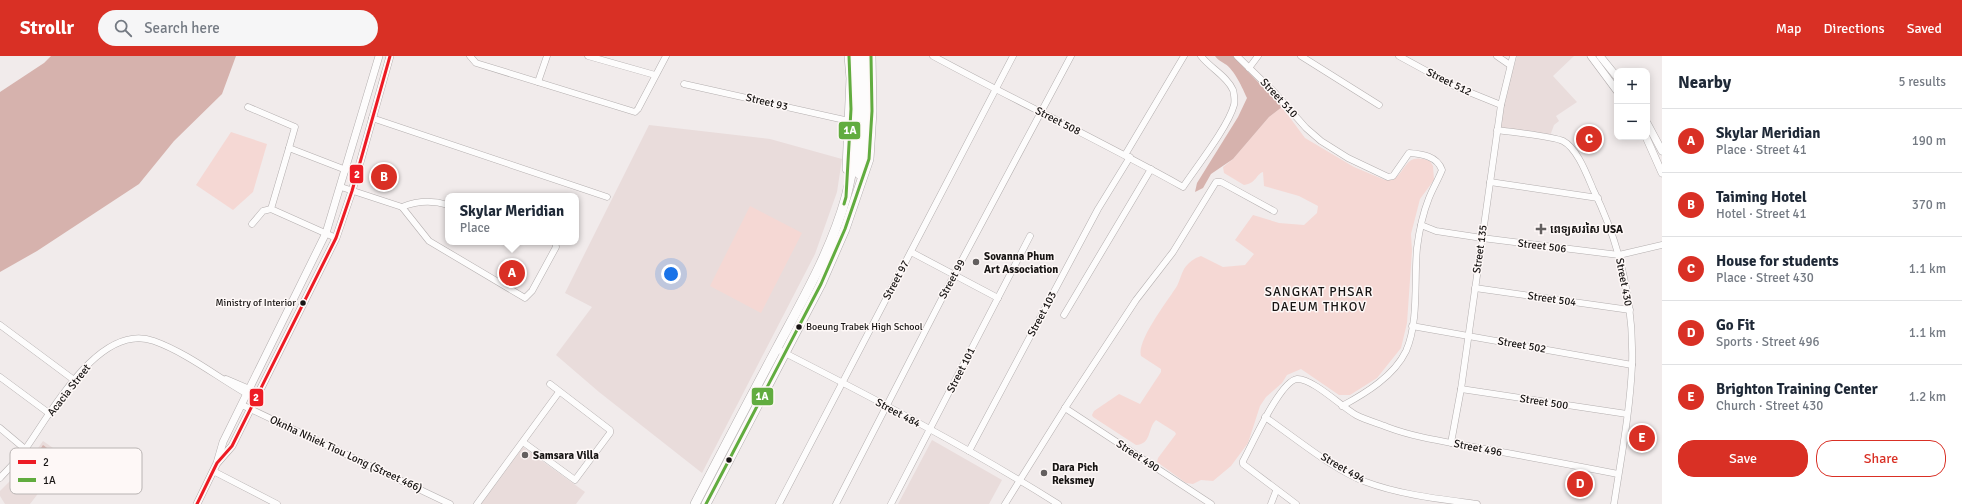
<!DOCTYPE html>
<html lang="en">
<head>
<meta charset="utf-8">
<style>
	:root { --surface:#fff; --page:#f6f6f7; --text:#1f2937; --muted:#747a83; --line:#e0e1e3; --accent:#d93025 }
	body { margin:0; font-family:Signika,"Noto Sans Khmer",sans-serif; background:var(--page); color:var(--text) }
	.controls { position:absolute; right:12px; top:12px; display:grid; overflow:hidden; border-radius:8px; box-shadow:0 2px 10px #0003 }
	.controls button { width:36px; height:36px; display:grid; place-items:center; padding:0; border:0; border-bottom:1px solid var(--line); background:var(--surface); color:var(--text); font:20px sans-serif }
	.you { position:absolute; left:671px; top:218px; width:14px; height:14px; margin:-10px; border:3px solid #fff; border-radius:50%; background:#1a73e8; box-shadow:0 0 0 6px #1a73e833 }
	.badge { display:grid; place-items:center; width:26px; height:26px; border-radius:50%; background:var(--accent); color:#fff; font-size:13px; font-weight:700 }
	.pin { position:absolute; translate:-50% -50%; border:2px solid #fff; box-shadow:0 1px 4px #0006 }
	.popup { position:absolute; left:445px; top:137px; width:134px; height:52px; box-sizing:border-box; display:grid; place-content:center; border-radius:8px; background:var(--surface); filter:drop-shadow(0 1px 3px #0005); font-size:13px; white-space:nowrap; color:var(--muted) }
	.popup b { font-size:15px; color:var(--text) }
	.popup::after { content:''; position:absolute; left:50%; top:100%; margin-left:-8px; border:8px solid transparent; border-top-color:var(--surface) }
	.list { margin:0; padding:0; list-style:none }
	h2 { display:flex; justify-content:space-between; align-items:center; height:52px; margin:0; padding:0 16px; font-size:17px }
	h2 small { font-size:13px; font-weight:400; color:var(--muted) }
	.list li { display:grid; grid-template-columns:26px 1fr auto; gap:12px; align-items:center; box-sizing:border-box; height:64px; padding:0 16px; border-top:1px solid var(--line) }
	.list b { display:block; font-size:15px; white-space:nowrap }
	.list p { margin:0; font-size:13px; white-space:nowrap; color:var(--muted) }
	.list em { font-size:13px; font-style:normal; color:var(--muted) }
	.actions { display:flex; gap:8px; padding:12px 16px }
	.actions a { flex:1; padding:9px 0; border:1px solid var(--accent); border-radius:16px; text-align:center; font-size:14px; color:var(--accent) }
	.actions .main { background:var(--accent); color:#fff }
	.icon { flex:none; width:22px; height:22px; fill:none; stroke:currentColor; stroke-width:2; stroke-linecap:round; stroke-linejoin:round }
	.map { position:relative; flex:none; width:1662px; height:448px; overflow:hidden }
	header { display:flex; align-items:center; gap:24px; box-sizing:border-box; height:56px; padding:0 20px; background:var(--accent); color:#fff }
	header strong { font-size:19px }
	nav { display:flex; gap:22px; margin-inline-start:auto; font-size:14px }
	.search { width:280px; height:36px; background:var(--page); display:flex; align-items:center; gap:10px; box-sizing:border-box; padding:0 14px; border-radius:22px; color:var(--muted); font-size:15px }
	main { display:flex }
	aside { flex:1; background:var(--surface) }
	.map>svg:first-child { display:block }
	.built { fill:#e9dcdb }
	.green { fill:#f5d8d4 }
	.water { fill:#d6b2ad }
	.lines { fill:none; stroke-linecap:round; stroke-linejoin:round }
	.minor-casing { stroke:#b3aeae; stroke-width:7 }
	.major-casing { stroke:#b3aeae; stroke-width:8 }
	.highway-casing { stroke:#b3aeae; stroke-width:10 }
	.minor { stroke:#fdfcfc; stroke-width:6 }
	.major { stroke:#fdfcfc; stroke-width:7 }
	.highway { stroke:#fdfcfc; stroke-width:9 }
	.bus-1-casing { stroke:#fef8f7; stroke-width:6 }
	.bus-2-casing { stroke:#fef8f7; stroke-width:6 }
	.bus-1 { stroke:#ed1b24; stroke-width:3 }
	.bus-2 { stroke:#61ac3f; stroke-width:3 }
	.poi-dot { fill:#635f5f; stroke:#fef8f7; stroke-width:1.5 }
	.bus-dot { fill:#171413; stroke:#fef8f7; stroke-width:1.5 }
	.labels { text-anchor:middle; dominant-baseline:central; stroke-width:3; stroke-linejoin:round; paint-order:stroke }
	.bus-label { font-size:10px; fill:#171413; stroke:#fef8f7; text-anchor:end }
	.street-label { font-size:11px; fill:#171413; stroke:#fef8f7 }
	.poi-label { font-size:11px; font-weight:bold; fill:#171413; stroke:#fef8f7; text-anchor:start }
	.quarter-label { font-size:13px; letter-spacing:1px; fill:#171413; stroke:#fef8f7 }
	.key { fill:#fef8f7; stroke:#b9b4b3; stroke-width:1 }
	.key-label { font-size:11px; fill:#171413 }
	.line-badge { stroke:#fef8f7; stroke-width:1.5 }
	.badge-label { font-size:11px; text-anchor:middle; font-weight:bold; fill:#fff }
</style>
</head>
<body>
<header>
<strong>Strollr</strong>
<div class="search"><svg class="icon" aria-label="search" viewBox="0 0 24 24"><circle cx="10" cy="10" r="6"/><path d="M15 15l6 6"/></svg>Search here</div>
<nav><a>Map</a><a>Directions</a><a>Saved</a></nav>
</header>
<main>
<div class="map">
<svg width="1662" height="448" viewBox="0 0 1662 448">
	<rect width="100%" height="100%" fill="#f1ebeb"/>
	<!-- built -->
	<g class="built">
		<polygon points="1517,0 1574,0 1553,20 1577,46 1556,60 1559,65 1554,69 1550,80 1500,72 1503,48"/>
		<polygon points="649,69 770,83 842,103 837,136 815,198 702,417 599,336 556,299 592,251 565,237"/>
		<polygon points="932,384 1002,424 989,448 898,448"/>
		<polygon points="43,385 66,401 30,448 5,448 0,440 0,435 26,409"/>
		<polygon points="523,391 585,436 576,448 481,448"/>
	</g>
	<!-- green -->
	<g class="green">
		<path d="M1282 51 1305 82 1354 111 1385 124H1393C1408 113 1405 96 1430 105L1433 110 1434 124 1420 143 1411 178 1412 195 1407 267 1401 292 1377 322 1350 339H1339L1301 313 1287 319 1282 327 1266 341 1260 350 1248 387 1231 410 1213 425 1201 424 1193 428 1186 427 1157 406 1158 402 1176 378 1175 376 1156 364C1147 373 1152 388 1136 389L1093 361 1092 359 1094 355 1119 338 1140 348 1161 316V313L1141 300C1136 285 1169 243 1177 230 1180 224 1181 218 1184 213 1188 207 1194 202 1201 200L1223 211 1245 209 1254 198 1235 184 1253 159 1279 167 1304 169 1317 157 1318 150 1299 140 1264 130 1263 116C1255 119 1257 127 1244 129L1224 117 1223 111 1233 103 1269 61Z"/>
		<polygon points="231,76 267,88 253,136 233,154 196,129"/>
		<polygon points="750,150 802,177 761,257 710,230"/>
	</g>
	<!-- water -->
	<g class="water">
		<polygon points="51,0 236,0 222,38 174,85 139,128 37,195 0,216 0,36 44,7"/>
		<path d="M1215 0H1233L1282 51 1269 61 1233 103 1211 118 1203 132 1195 136 1197 127 1238 61 1247 42C1243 33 1234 13 1225 8 1221 5 1219 5 1215 0Z"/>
		<polygon points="43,389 62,403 56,412 37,398"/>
	</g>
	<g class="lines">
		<defs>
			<g id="minor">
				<polyline points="470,0 476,7 635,56 638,53 666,0"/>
				<polyline points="588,0 655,19"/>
				<path d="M933 0C1016 45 1101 85 1183 131 1197 110 1228 71 1234 49 1235 45 1234 37 1233 34 1227 20 1210 12 1201 0"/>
				<path d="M1237 0 1275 37 1306 72 1321 85 1348 102 1388 121 1393 120 1409 97C1422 98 1437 100 1442 114 1438 124 1433 132 1429 142 1423 157 1419 176 1417 192 1414 224 1419 266 1406 295 1394 320 1366 337 1342 350"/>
				<polyline points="1301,0 1379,49"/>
				<polyline points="1399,0 1454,30 1501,49"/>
				<polyline points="1497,0 1510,9"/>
				<polyline points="1249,12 1258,0"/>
				<polyline points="538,26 547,0"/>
				<polyline points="684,28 849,65"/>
				<polyline points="248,51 295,71 289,92"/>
				<polyline points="372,62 607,141"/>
				<path d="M1497 74C1510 76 1553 80 1563 85 1577 92 1587 119 1593 133 1620 188 1634 248 1632 309 1630 356 1621 402 1614 448"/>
				<polyline points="1125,99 1184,0"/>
				<polyline points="1490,126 1598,142"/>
				<polyline points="341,131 402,151 429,185 525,242 532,235 556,191 555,186"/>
				<path d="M402 151C417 145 432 144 448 149"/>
				<polyline points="252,168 263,155 271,153"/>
				<polyline points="1421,169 1436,175 1482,182 1619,199 1662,189"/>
				<polyline points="336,182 271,153 289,92 346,114"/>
				<polyline points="911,196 998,242"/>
				<polyline points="1475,232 1630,254"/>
				<polyline points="1064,259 1151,113"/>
				<polyline points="0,269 74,324"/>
				<polyline points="1412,270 1632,309"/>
				<path d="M781 295C875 343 969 392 1058 448"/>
				<polyline points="0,321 50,358"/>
				<polyline points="226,323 259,337"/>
				<polyline points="1461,333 1627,358"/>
				<polyline points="242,349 450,448"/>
				<polyline points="1065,352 1211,448"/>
				<path d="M1265 361C1293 380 1335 415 1366 426 1401 439 1440 443 1477 448"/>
				<polyline points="0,372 25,393"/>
				<polyline points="523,386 575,424 610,377 610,374 550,328"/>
				<polyline points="1451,387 1461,333 1501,49 1513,0"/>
				<polyline points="969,395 1098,153 1130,101"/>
				<polyline points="213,415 277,448"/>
				<path d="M0 422C8 413 17 405 24 395 50 359 99 265 154 285 190 298 222 325 256 343"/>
				<polyline points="477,448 559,336"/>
				<polyline points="779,448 1013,0"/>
				<polyline points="836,448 954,219 1071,0"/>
				<polyline points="891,448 1030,180"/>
				<polyline points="1005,448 1065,352 1136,244 1173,196 1216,126 1221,126 1274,155"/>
				<polyline points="1271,448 1276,435"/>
				<path d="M1296 448 1243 408V405C1252 389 1280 325 1297 323 1312 322 1342 351 1356 359 1366 364 1377 367 1387 371 1416 382 1448 386 1479 392 1525 400 1572 409 1618 418"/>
			</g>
			<g id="major">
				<polyline points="1591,0 1617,35"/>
				<polyline points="1600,0 1617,21"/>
				<polyline points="1647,67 1662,95"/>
				<polyline points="1646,81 1662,117"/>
				<polyline points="218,406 232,390 336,182 352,135 390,0"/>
				<polyline points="197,448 217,407 223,386 326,177 379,0"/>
			</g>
			<g id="highway">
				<polyline points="847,113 851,22 849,0"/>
				<path d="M859 118C866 79 866 39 863 0"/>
				<path d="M695 448C722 396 749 344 777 292 803 243 831 195 846 141 858 96 859 47 856 0"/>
				<polyline points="706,448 821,228 845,173 869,103 872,55 871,0"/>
			</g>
		</defs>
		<!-- minor casing -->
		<use href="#minor" class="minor-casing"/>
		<!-- major casing -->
		<use href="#major" class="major-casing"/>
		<!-- highway casing -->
		<use href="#highway" class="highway-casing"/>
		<!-- minor -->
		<use href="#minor" class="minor"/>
		<!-- major -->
		<use href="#major" class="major"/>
		<!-- highway -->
		<use href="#highway" class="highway"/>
		<defs>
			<polyline id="bus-1" points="197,448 217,407 232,390 336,182 352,135 390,0"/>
			<g id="bus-2">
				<polyline points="844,148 846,141 851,53 849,0"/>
				<polyline points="706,448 821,228 845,173 869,103 872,55 871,0"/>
			</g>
		</defs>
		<!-- bus-1 casing -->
		<use href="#bus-1" class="bus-1-casing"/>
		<!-- bus-2 casing -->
		<use href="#bus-2" class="bus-2-casing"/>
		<!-- bus-1 -->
		<use href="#bus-1" class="bus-1"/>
		<!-- bus-2 -->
		<use href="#bus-2" class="bus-2"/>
	</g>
	<!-- markers -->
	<g class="poi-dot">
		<path d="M1539 167h4v4h4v4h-4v4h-4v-4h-4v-4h4z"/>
		<circle cx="976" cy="206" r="4"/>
		<circle cx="525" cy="399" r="4"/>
		<circle cx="1044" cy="417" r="4"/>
	</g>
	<g class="bus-dot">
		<circle cx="303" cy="247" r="3.5"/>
		<circle cx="799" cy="271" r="3.5"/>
		<circle cx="729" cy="404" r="3.5"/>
	</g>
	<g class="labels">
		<!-- bus labels -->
		<g class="bus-label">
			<text x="296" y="247">Ministry of Interior</text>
			<text x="806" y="271" text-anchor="start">Boeung Trabek High School</text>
		</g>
		<!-- street labels -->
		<g class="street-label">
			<text transform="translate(1449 26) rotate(26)">Street 512</text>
			<text transform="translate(1279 42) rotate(47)">Street 510</text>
			<text transform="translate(767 46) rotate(13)">Street 93</text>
			<text transform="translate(1058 65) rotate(27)">Street 508</text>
			<text transform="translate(1542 190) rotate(7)">Street 506</text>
			<text transform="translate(1480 193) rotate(-82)">Street 135</text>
			<text transform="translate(952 223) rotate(-62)">Street 99</text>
			<text transform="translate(896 224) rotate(-62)">Street 97</text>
			<text transform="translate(1624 226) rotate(79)">Street 430</text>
			<text transform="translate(1552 243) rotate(8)">Street 504</text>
			<text transform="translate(1042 258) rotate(-62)">Street 103</text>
			<text transform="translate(1522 289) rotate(10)">Street 502</text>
			<text transform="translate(961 314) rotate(-63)">Street 101</text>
			<text transform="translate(69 334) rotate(-52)">Acacia Street</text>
			<text transform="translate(1544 346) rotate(9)">Street 500</text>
			<text transform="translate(898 357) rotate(28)">Street 484</text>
			<text transform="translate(1478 392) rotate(11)">Street 496</text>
			<text transform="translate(346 398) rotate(25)">Oknha Nhiek Tiou Long (Street 466)</text>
			<text transform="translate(1138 400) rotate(33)">Street 490</text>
			<text transform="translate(1343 412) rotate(30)">Street 494</text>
		</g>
		<!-- poi labels -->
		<g class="poi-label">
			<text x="1550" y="173">ពេទ្យសរសៃ USA</text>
			<text x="984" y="200">Sovanna Phum<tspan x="984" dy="13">Art Association</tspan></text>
			<text x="533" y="399">Samsara Villa</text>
			<text x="1052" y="411">Dara Pich<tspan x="1052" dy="13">Reksmey</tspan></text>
		</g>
		<!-- quarter labels -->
		<g class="quarter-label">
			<text x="1319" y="236">SANGKAT PHSAR<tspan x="1319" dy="15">DAEUM THKOV</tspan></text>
		</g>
	</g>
	<!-- legend -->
	<rect x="10" y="392" width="132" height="46" rx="6" class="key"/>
	<rect x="18" y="404" width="18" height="4" fill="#ed1b24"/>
	<rect x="18" y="422" width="18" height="4" fill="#61ac3f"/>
	<g class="key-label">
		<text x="43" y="410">2</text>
		<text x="43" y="428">1A</text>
	</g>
	<g class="line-badge">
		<rect x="838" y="65" width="23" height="19" rx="4" fill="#61ac3f"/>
		<rect x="349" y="108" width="15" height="20" rx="4" fill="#ed1b24"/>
		<rect x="751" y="331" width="23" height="19" rx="4" fill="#61ac3f"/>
		<rect x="249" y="332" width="15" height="19" rx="4" fill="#ed1b24"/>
	</g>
	<g class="badge-label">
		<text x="850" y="78">1A</text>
		<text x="357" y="122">2</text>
		<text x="762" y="344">1A</text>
		<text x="256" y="345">2</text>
	</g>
</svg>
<div class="controls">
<button>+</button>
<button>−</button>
</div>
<div class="you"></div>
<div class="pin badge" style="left:512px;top:217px">A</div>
<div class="popup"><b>Skylar Meridian</b>Place</div>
<div class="pin badge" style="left:384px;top:121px">B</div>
<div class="pin badge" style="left:1589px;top:83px">C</div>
<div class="pin badge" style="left:1580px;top:428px">D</div>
<div class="pin badge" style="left:1642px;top:382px">E</div>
</div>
<aside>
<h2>Nearby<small>5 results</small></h2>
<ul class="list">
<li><span class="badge">A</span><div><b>Skylar Meridian</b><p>Place · Street 41</p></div><em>190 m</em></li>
<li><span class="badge">B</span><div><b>Taiming Hotel</b><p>Hotel · Street 41</p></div><em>370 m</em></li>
<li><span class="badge">C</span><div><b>House for students</b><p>Place · Street 430</p></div><em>1.1 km</em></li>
<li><span class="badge">D</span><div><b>Go Fit</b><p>Sports · Street 496</p></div><em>1.1 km</em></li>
<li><span class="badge">E</span><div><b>Brighton Training Center</b><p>Church · Street 430</p></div><em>1.2 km</em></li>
</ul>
<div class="actions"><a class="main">Save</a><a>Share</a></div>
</aside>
</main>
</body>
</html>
